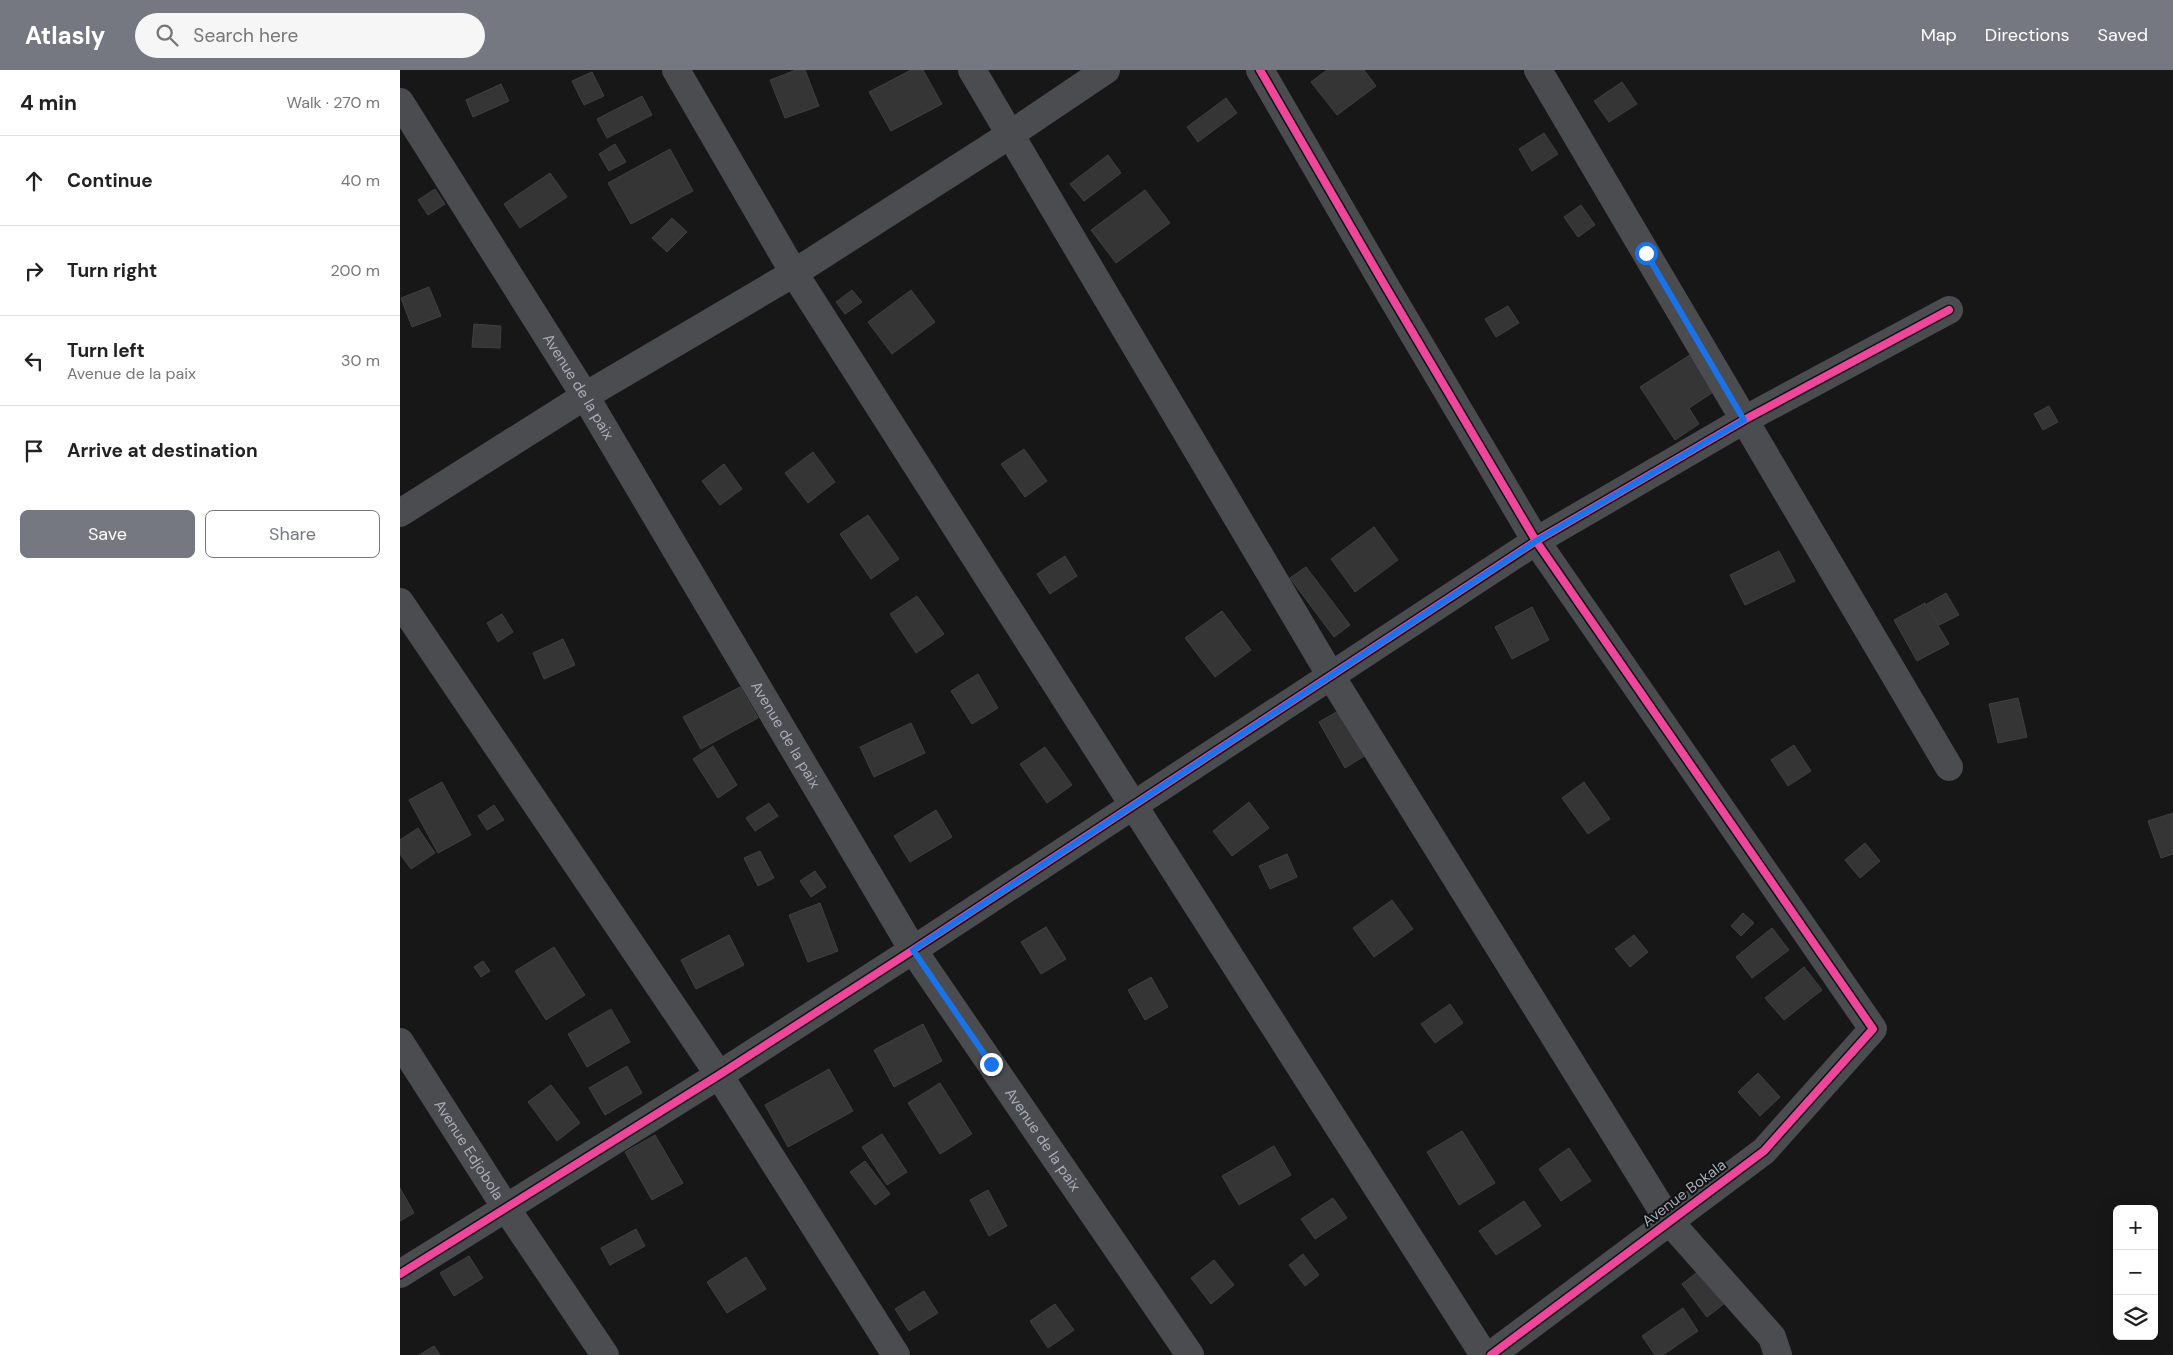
<!DOCTYPE html>
<html lang="en">
<head>
<meta charset="utf-8">
<style>
	:root { --surface:#fff; --page:#f6f6f6; --text:#222; --muted:#767676; --line:#e0e0e0; --accent:#757880 }
	body { margin:0; font-family:"DM Sans",sans-serif; background:var(--page); color:var(--text) }
	.controls { position:absolute; right:15px; bottom:15px; display:grid; overflow:hidden; border-radius:8px; box-shadow:0 5px 20px #0002 }
	.controls button { width:45px; height:45px; display:grid; place-items:center; padding:0; border:0; border-bottom:1px solid var(--line); background:var(--surface); color:var(--text); font:25px sans-serif }
	.stop { position:absolute; width:15px; height:15px; margin:-11px; border:4px solid #1a73e8; border-radius:50%; background:#fff }
	.stop.end { background:#1a73e8; border-color:#fff; box-shadow:0 1px 5px #0008 }
	.list { margin:0; padding:0; list-style:none }
	h2 { display:flex; justify-content:space-between; align-items:center; height:65px; margin:0; padding:0 20px; font-size:21px }
	h2 small { font-size:16px; font-weight:400; color:var(--muted) }
	.list li { display:grid; grid-template-columns:32px 1fr auto; gap:15px; align-items:center; box-sizing:border-box; height:90px; padding:0 20px; border-top:1px solid var(--line) }
	.list b { display:block; font-size:19px; white-space:nowrap }
	.list p { margin:0; font-size:16px; white-space:nowrap; color:var(--muted) }
	.list em { font-size:16px; font-style:normal; color:var(--muted) }
	.actions { display:flex; gap:10px; padding:15px 20px }
	.actions a { flex:1; padding:11px 0; border:1px solid var(--accent); border-radius:8px; text-align:center; font-size:18px; color:var(--accent) }
	.actions .main { background:var(--accent); color:#fff }
	.icon { flex:none; width:28px; height:28px; fill:none; stroke:currentColor; stroke-width:2; stroke-linecap:round; stroke-linejoin:round }
	.map { position:relative; flex:none; width:1773px; height:1285px; overflow:hidden }
	header { display:flex; align-items:center; gap:30px; box-sizing:border-box; height:70px; padding:0 25px; background:var(--accent); color:#fff }
	header strong { font-size:24px }
	nav { display:flex; gap:28px; margin-inline-start:auto; font-size:18px }
	.search { width:350px; height:45px; background:var(--page); display:flex; align-items:center; gap:12px; box-sizing:border-box; padding:0 18px; border-radius:28px; color:var(--muted); font-size:19px }
	main { display:flex }
	aside { flex:1; background:var(--surface) }
	.map>svg:first-child { display:block }
	.building { fill:#353536; stroke:#3f4043 }
	.lines { fill:none; stroke-linecap:round; stroke-linejoin:round }
	.minor { stroke:#4b4c50; stroke-width:28 }
	.cycleway-casing { stroke:#111113; stroke-width:11 }
	.cycleway { stroke:#ed469a; stroke-width:8 }
	.route { stroke:#1a73e8; stroke-width:6 }
	.labels { text-anchor:middle; dominant-baseline:central; stroke-width:4; stroke-linejoin:round; paint-order:stroke }
	.street-label { font-size:15px; fill:#a8adb8; stroke:#111113 }
</style>
</head>
<body>
<header>
<strong>Atlasly</strong>
<div class="search"><svg class="icon" aria-label="search" viewBox="0 0 24 24"><circle cx="10" cy="10" r="6"/><path d="M15 15l6 6"/></svg>Search here</div>
<nav><a>Map</a><a>Directions</a><a>Saved</a></nav>
</header>
<main>
<aside>
<h2>4 min<small>Walk · 270 m</small></h2>
<ul class="list">
<li><svg class="icon" aria-label="ahead" viewBox="0 0 24 24"><path d="M12 20V5M6 11l6-6 6 6"/></svg><div><b>Continue</b></div><em>40 m</em></li>
<li><svg class="icon" aria-label="right" viewBox="0 0 24 24"><path d="M7 20v-9h11M14 6l5 5-5 5"/></svg><div><b>Turn right</b></div><em>200 m</em></li>
<li><svg class="icon" aria-label="left" viewBox="0 0 24 24"><path d="M17 20v-9H6M10 6l-5 5 5 5"/></svg><div><b>Turn left</b><p>Avenue de la paix</p></div><em>30 m</em></li>
<li><svg class="icon" aria-label="arrive" viewBox="0 0 24 24"><path d="M6 21V4h12l-3 4 3 4H6"/></svg><div><b>Arrive at destination</b></div></li>
</ul>
<div class="actions"><a class="main">Save</a><a>Share</a></div>
</aside>
<div class="map">
<svg width="1773" height="1285" viewBox="0 0 1773 1285">
	<rect width="100%" height="100%" fill="#171717"/>
	<!-- building -->
	<g class="building">
		<polygon points="396,0 405,0 419,36 385,48 370,10"/>
		<polygon points="511,0 523,0 542,34 491,61 469,22"/>
		<polygon points="927,0 964,0 976,16 937,45 911,12"/>
		<polygon points="192,2 204,26 184,35 172,11"/>
		<polygon points="1222,12 1237,34 1209,52 1194,31"/>
		<polygon points="101,14 109,31 73,47 66,30"/>
		<polygon points="242,26 252,45 207,68 197,49"/>
		<polygon points="826,28 837,43 798,72 787,57"/>
		<polygon points="1144,63 1158,84 1132,101 1119,79"/>
		<polygon points="215,74 226,92 209,101 199,84"/>
		<polygon points="270,79 293,121 231,154 208,113"/>
		<polygon points="708,85 721,103 684,131 670,114"/>
		<polygon points="150,103 167,127 120,158 104,134"/>
		<polygon points="35,119 45,134 28,145 18,130"/>
		<polygon points="745,120 770,153 716,193 691,160"/>
		<polygon points="1181,135 1195,155 1178,167 1164,147"/>
		<polygon points="272,148 287,162 267,182 252,168"/>
		<polygon points="29,217 41,246 12,257 1,228"/>
		<polygon points="452,220 462,232 445,244 436,232"/>
		<polygon points="511,220 535,252 492,284 468,252"/>
		<polygon points="1108,236 1119,253 1096,267 1085,249"/>
		<polygon points="74,254 101,256 100,278 72,277"/>
		<polygon points="1293,283 1318,319 1289,338 1299,354 1275,370 1240,317"/>
		<polygon points="1649,336 1658,352 1643,360 1634,344"/>
		<polygon points="624,379 647,411 625,427 601,394"/>
		<polygon points="413,382 435,412 408,433 385,403"/>
		<polygon points="324,394 342,419 320,435 302,411"/>
		<polygon points="468,445 499,489 471,509 440,464"/>
		<polygon points="974,457 998,490 955,522 931,489"/>
		<polygon points="1379,481 1395,511 1345,535 1330,505"/>
		<polygon points="665,486 677,506 650,524 637,504"/>
		<polygon points="906,497 950,555 934,567 890,508"/>
		<polygon points="1546,523 1559,545 1539,555 1527,534"/>
		<polygon points="517,526 544,564 516,583 490,544"/>
		<polygon points="1525,533 1549,574 1517,591 1494,550"/>
		<polygon points="1132,537 1149,570 1112,589 1095,557"/>
		<polygon points="822,541 851,580 815,607 785,568"/>
		<polygon points="102,544 113,562 98,572 87,553"/>
		<polygon points="163,569 175,595 144,609 133,583"/>
		<polygon points="578,604 598,638 572,654 551,621"/>
		<polygon points="340,617 358,648 301,679 283,647"/>
		<polygon points="1618,628 1627,667 1598,673 1589,634"/>
		<polygon points="940,640 966,685 945,698 919,652"/>
		<polygon points="511,653 525,683 474,707 460,677"/>
		<polygon points="1394,675 1411,701 1388,716 1371,690"/>
		<polygon points="313,676 337,715 318,728 293,689"/>
		<polygon points="645,677 672,715 647,733 620,694"/>
		<polygon points="42,712 71,765 38,783 9,730"/>
		<polygon points="1184,712 1210,749 1188,764 1162,728"/>
		<polygon points="849,732 869,758 832,786 813,761"/>
		<polygon points="369,733 378,746 355,761 346,748"/>
		<polygon points="94,735 104,750 87,760 78,746"/>
		<polygon points="536,740 552,767 510,792 494,766"/>
		<polygon points="1773,743 1773,784 1761,788 1748,751"/>
		<polygon points="18,758 35,783 11,799 0,784 0,770"/>
		<polygon points="1465,773 1480,791 1460,808 1445,790"/>
		<polygon points="360,781 374,808 358,816 344,788"/>
		<polygon points="887,784 897,807 870,819 859,796"/>
		<polygon points="415,801 426,817 411,827 400,811"/>
		<polygon points="992,830 1013,859 974,887 953,858"/>
		<polygon points="420,833 438,881 408,892 389,845"/>
		<polygon points="1343,843 1354,853 1341,866 1331,856"/>
		<polygon points="646,857 666,889 641,904 621,872"/>
		<polygon points="1372,858 1389,880 1352,908 1336,887"/>
		<polygon points="329,865 344,895 296,919 281,890"/>
		<polygon points="1234,865 1248,882 1230,897 1215,879"/>
		<polygon points="154,877 185,925 146,950 115,901"/>
		<polygon points="83,891 90,901 81,907 74,897"/>
		<polygon points="1404,897 1422,920 1384,950 1365,928"/>
		<polygon points="751,907 768,937 745,950 728,920"/>
		<polygon points="1050,934 1063,953 1035,973 1021,954"/>
		<polygon points="211,939 230,972 187,997 168,964"/>
		<polygon points="523,954 542,991 494,1017 474,980"/>
		<polygon points="227,996 242,1023 205,1045 189,1018"/>
		<polygon points="429,999 453,1041 388,1077 365,1035"/>
		<polygon points="1358,1003 1380,1027 1360,1046 1338,1022"/>
		<polygon points="540,1013 572,1064 540,1084 508,1033"/>
		<polygon points="151,1015 180,1053 157,1071 128,1032"/>
		<polygon points="1062,1061 1095,1113 1059,1135 1027,1082"/>
		<polygon points="482,1064 507,1102 487,1115 462,1077"/>
		<polygon points="255,1065 283,1113 252,1130 225,1082"/>
		<polygon points="874,1076 891,1105 839,1135 822,1106"/>
		<polygon points="1169,1078 1191,1111 1161,1131 1139,1099"/>
		<polygon points="465,1091 490,1124 475,1135 450,1102"/>
		<polygon points="0,1118 14,1143 0,1151"/>
		<polygon points="588,1120 607,1156 589,1166 570,1130"/>
		<polygon points="933,1128 947,1148 915,1169 901,1149"/>
		<polygon points="1124,1131 1141,1156 1096,1185 1079,1161"/>
		<polygon points="236,1159 245,1176 210,1195 201,1178"/>
		<polygon points="903,1184 919,1205 905,1216 889,1195"/>
		<polygon points="69,1186 83,1208 54,1226 40,1203"/>
		<polygon points="346,1187 366,1219 327,1243 307,1212"/>
		<polygon points="814,1190 834,1215 811,1234 791,1208"/>
		<polygon points="1304,1197 1329,1230 1307,1247 1282,1214"/>
		<polygon points="524,1221 538,1243 509,1261 495,1239"/>
		<polygon points="655,1234 674,1260 648,1278 630,1251"/>
		<polygon points="1283,1238 1298,1261 1263,1285 1255,1285 1242,1266"/>
		<polygon points="34,1276 40,1285 19,1285"/>
	</g>
	<g class="lines">
		<!-- minor -->
		<g class="minor">
			<polyline points="276,0 394,203 1084,1285"/>
			<polyline points="572,0 931,606 1269,1151 1372,1267 1378,1285"/>
			<polyline points="860,0 984,214 1136,471 1473,959 1364,1081 1091,1285"/>
			<polyline points="1138,0 1549,697"/>
			<path id="s1" d="M0 32 185 326 513 880 790 1285"/>
			<polyline points="0,443 185,326 394,203 611,64 706,0"/>
			<polyline points="0,532 319,1005 496,1285"/>
			<path id="s2" d="M0 972 106 1138 205 1285"/>
			<polyline points="0,1204 319,1005 513,880 1136,471 1344,350 1549,240"/>
		</g>
		<defs>
			<g id="cycleway">
				<polyline points="860,0 984,214 1136,471 1473,959 1364,1081 1091,1285"/>
				<polyline points="0,1204 319,1005 513,880 1136,471 1344,350 1549,240"/>
			</g>
		</defs>
		<!-- cycleway casing -->
		<use href="#cycleway" class="cycleway-casing"/>
		<!-- cycleway -->
		<use href="#cycleway" class="cycleway"/>
	</g>
	<g class="lines">
		<!-- route -->
		<polyline class="route" points="591,994 513,880 1136,471 1344,350 1246,183"/>
	</g>
	<g class="labels">
		<!-- street labels -->
		<g class="street-label">
			<text stroke="none"><textPath href="#s1" startOffset="336">Avenue de la paix</textPath></text>
			<text stroke="none"><textPath href="#s1" startOffset="741">Avenue de la paix</textPath></text>
			<text stroke="none"><textPath href="#s1" startOffset="1221">Avenue de la paix</textPath></text>
			<text stroke="none"><textPath href="#s2" startOffset="128">Avenue Edjobola</textPath></text>
			<text transform="translate(1284 1123) rotate(-37)">Avenue Bokala</text>
		</g>
	</g>
</svg>
<div class="controls">
<button>+</button>
<button>−</button>
<button><svg class="icon" aria-label="layers" viewBox="0 0 24 24"><path d="M12 4l9 5-9 5-9-5zM3 14l9 5 9-5"/></svg></button>
</div>
<div class="stop" style="left:1246px;top:183px"></div>
<div class="stop end" style="left:591px;top:994px"></div>
</div>
</main>
</body>
</html>
